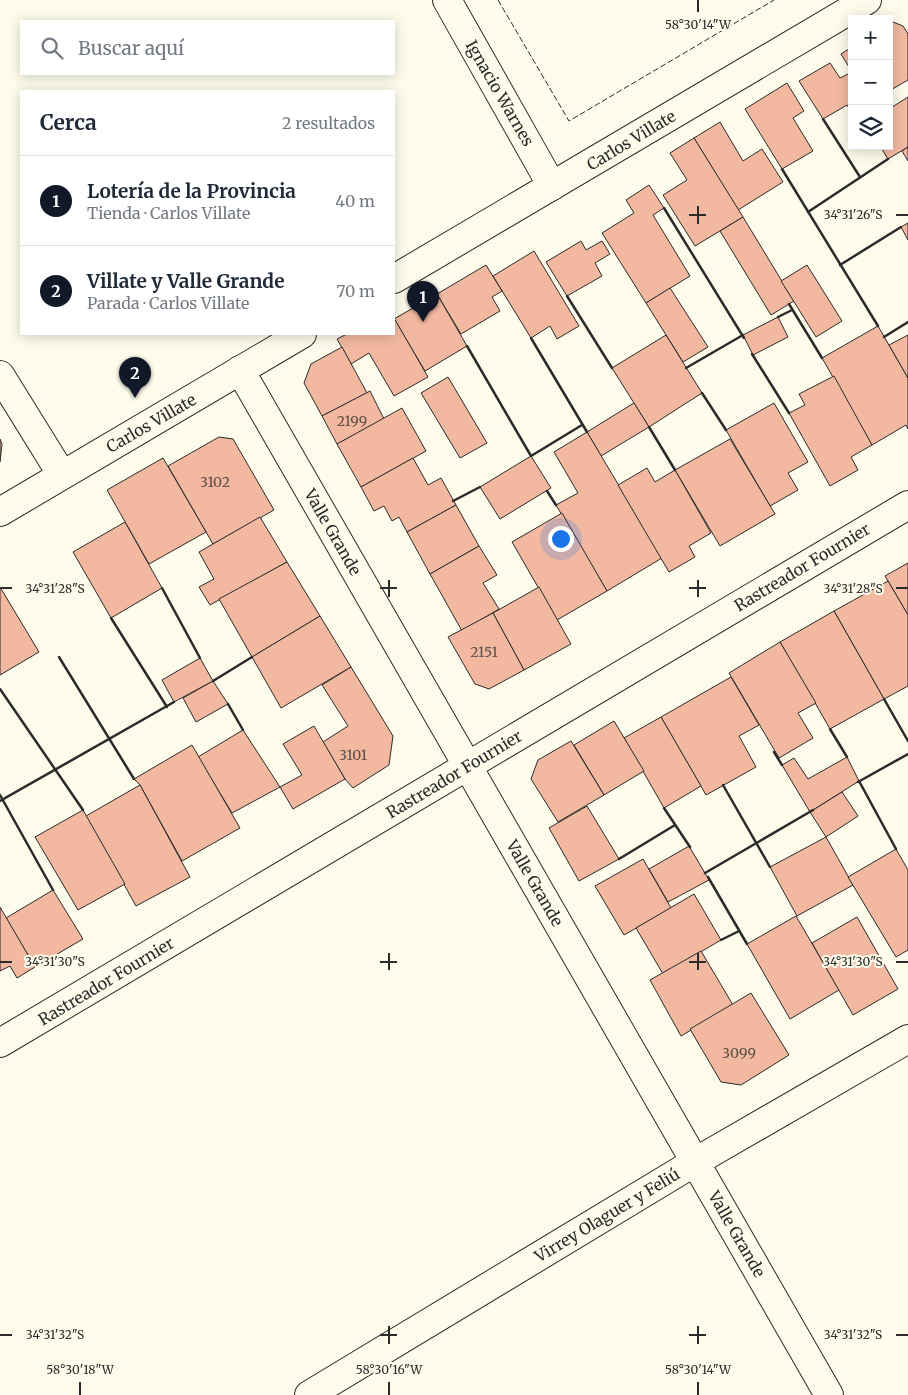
<!DOCTYPE html>
<html lang="es">
<head>
<meta charset="utf-8">
<style>
	:root { --surface:#fff; --page:#f6f6f7; --text:#1f2937; --muted:#747a83; --line:#e0e1e3; --accent:#111827 }
	body { margin:0; font-family:Merriweather,serif; background:var(--page); color:var(--text) }
	.controls { position:absolute; right:15px; top:15px; display:grid; overflow:hidden; border-radius:0px; box-shadow:0 2px 12px #0003 }
	.controls button { width:45px; height:45px; display:grid; place-items:center; padding:0; border:0; border-bottom:1px solid var(--line); background:var(--surface); color:var(--text); font:25px sans-serif }
	.you { position:absolute; left:560px; top:538px; width:18px; height:18px; margin:-12px; border:4px solid #fff; border-radius:50%; background:#1a73e8; box-shadow:0 0 0 8px #1a73e833 }
	.badge { display:grid; place-items:center; width:32px; height:32px; border-radius:50%; background:var(--accent); color:#fff; font-size:16px; font-weight:700 }
	.pin { position:absolute; translate:-50% -41px; filter:drop-shadow(0 1px 2px #0008) }
	.pin::after { content:''; position:absolute; top:26px; width:18px; height:15px; background:inherit; clip-path:polygon(0 0,100% 0,50% 100%) }
	.list { margin:0; padding:0; list-style:none }
	h2 { display:flex; justify-content:space-between; align-items:center; height:65px; margin:0; padding:0 20px; font-size:21px }
	h2 small { font-size:16px; font-weight:400; color:var(--muted) }
	.list li { display:grid; grid-template-columns:32px 1fr auto; gap:15px; align-items:center; box-sizing:border-box; height:90px; padding:0 20px; border-top:1px solid var(--line) }
	.list b { display:block; font-size:19px; white-space:nowrap }
	.list p { margin:0; font-size:16px; white-space:nowrap; color:var(--muted) }
	.list em { font-size:16px; font-style:normal; color:var(--muted) }
	.icon { flex:none; width:28px; height:28px; fill:none; stroke:currentColor; stroke-width:2; stroke-linecap:round; stroke-linejoin:round }
	.map { position:relative; flex:none; width:908px; height:1395px; overflow:hidden }
	.search { position:absolute; background:var(--surface); box-shadow:0 2px 12px #0003; left:20px; top:20px; width:375px; height:55px; display:flex; align-items:center; gap:12px; box-sizing:border-box; padding:0 18px; border-radius:0px; color:var(--muted); font-size:19px }
	.panel { position:absolute; background:var(--surface); box-shadow:0 2px 12px #0003; left:20px; top:90px; width:375px; height:245px; border-radius:0px }
	.map>svg:first-child { display:block }
	.building { fill:#f2b8a0; stroke:#2b2b2b }
	.lines { fill:none; stroke-linecap:round; stroke-linejoin:round }
	.minor-casing { stroke:#2b2b2b; stroke-width:30 }
	.minor { stroke:#fdfbea; stroke-width:28 }
	.fence { stroke:#2b2b2b; stroke-width:1; stroke-dasharray:6 2.5; stroke-linecap:butt }
	.wall { stroke:#2b2b2b; stroke-width:2.5 }
	.ticks { fill:none; stroke:#2b2b2b; stroke-width:2 }
	.labels { text-anchor:middle; dominant-baseline:central; stroke-width:4; stroke-linejoin:round; paint-order:stroke }
	.number-label { font-size:14px; fill:#5d4e48 }
	.street-label { font-size:16px; fill:#2b2b2b; stroke:#fdfbea }
	.ticks-label { font-size:12px; text-anchor:middle; fill:#2b2b2b; stroke:#fdfbea; stroke-width:4; stroke-linejoin:round; paint-order:stroke }
</style>
</head>
<body>
<div class="map">
<svg width="908" height="1395" viewBox="0 0 908 1395">
	<rect width="100%" height="100%" fill="#fdfbea"/>
	<!-- building -->
	<g class="building">
		<polygon points="893,22 903,26 908,34 908,80 889,91 889,24"/>
		<polygon points="852,47 852,72 841,54"/>
		<polygon points="830,63 840,78 852,72 852,113 847,105 823,119 799,81"/>
		<polygon points="787,83 804,111 793,118 813,151 782,169 745,109"/>
		<polygon points="908,97 908,147 888,159 880,146 889,146 889,109"/>
		<polygon points="720,122 743,161 762,149 783,182 738,210 694,138"/>
		<polygon points="694,138 743,217 695,246 663,195 687,180 670,153"/>
		<polygon points="908,147 908,161 902,151"/>
		<polygon points="649,185 664,208 653,215 690,276 646,303 602,233 634,213 626,200"/>
		<polygon points="743,217 794,301 771,315 720,231"/>
		<polygon points="908,223 908,240 901,227"/>
		<polygon points="581,241 586,250 602,241 610,254 595,263 602,276 567,296 546,262"/>
		<polygon points="534,251 579,326 557,339 550,326 531,338 493,276"/>
		<polygon points="486,265 502,291 492,297 500,311 461,334 437,294"/>
		<polygon points="807,265 842,321 816,337 781,281"/>
		<polygon points="670,288 708,347 683,362 646,303"/>
		<polygon points="437,294 467,346 425,371 394,319"/>
		<polygon points="778,317 788,337 753,355 743,335"/>
		<polygon points="394,318 428,377 394,396 369,353 351,364 337,339 347,334 394,334"/>
		<polygon points="878,326 908,378 908,429 906,425 872,445 822,358"/>
		<polygon points="666,335 702,393 649,427 612,368"/>
		<polygon points="908,335 908,378 889,345"/>
		<polygon points="342,347 367,393 322,416 304,383 311,364"/>
		<polygon points="834,376 872,445 851,457 858,470 830,486 789,413 805,405 799,394"/>
		<polygon points="448,377 487,443 460,458 421,393"/>
		<polygon points="370,391 384,419 337,444 322,416"/>
		<polygon points="634,403 649,427 601,456 587,432"/>
		<polygon points="774,403 808,462 788,473 798,490 770,506 726,430"/>
		<polygon points="402,408 426,451 361,487 337,444"/>
		<polygon points="587,432 662,558 607,591 556,505 578,493 554,452"/>
		<polygon points="219,437 233,439 274,510 213,544 168,466"/>
		<polygon points="0,439 2,444 0,462"/>
		<polygon points="730,439 775,514 720,546 675,470"/>
		<polygon points="531,456 551,488 500,519 480,487"/>
		<polygon points="163,458 206,532 149,564 107,490"/>
		<polygon points="413,458 428,485 441,478 456,505 407,532 399,517 392,521 384,506 374,511 361,487"/>
		<polygon points="647,468 655,482 675,470 711,533 689,546 695,557 669,572 618,485"/>
		<polygon points="456,505 479,546 430,574 407,532"/>
		<polygon points="562,513 607,591 557,620 512,542"/>
		<polygon points="260,517 287,562 210,605 199,587 214,579 199,552"/>
		<polygon points="125,522 162,588 111,618 73,552"/>
		<polygon points="479,546 497,575 483,583 499,609 462,631 430,574"/>
		<polygon points="287,562 320,616 252,657 219,599"/>
		<polygon points="908,563 908,615 885,576"/>
		<polygon points="888,581 908,615 908,686 884,699 834,611"/>
		<polygon points="0,587 39,652 0,675"/>
		<polygon points="539,587 571,644 524,670 493,613"/>
		<polygon points="834,611 884,699 830,729 780,642"/>
		<polygon points="493,613 524,670 489,689 475,684 448,637"/>
		<polygon points="320,616 351,667 281,708 252,657"/>
		<polygon points="780,642 816,703 798,713 813,738 779,758 729,673"/>
		<polygon points="200,658 213,681 174,702 162,680"/>
		<polygon points="351,667 393,736 389,765 353,788 345,779 323,742 348,726 322,685"/>
		<polygon points="731,677 759,725 739,736 756,767 706,795 661,717"/>
		<polygon points="213,681 228,704 196,722 183,698"/>
		<polygon points="661,717 701,786 664,808 624,738"/>
		<polygon points="614,721 644,771 604,795 574,745"/>
		<polygon points="314,726 345,779 293,809 280,787 302,775 283,744"/>
		<polygon points="243,730 280,787 232,813 198,757"/>
		<polygon points="571,741 604,795 558,822 531,779 538,760"/>
		<polygon points="192,745 240,828 182,861 140,785 134,779"/>
		<polygon points="847,757 859,781 810,812 782,765 794,758 808,779"/>
		<polygon points="140,785 190,877 136,906 86,816"/>
		<polygon points="842,792 858,816 826,837 810,812"/>
		<polygon points="587,806 619,859 579,881 549,828"/>
		<polygon points="83,810 125,884 78,910 35,837"/>
		<polygon points="826,837 853,885 797,916 770,867"/>
		<polygon points="689,846 709,880 668,902 649,869"/>
		<polygon points="896,849 908,870 908,950 896,957 848,877"/>
		<polygon points="643,859 671,908 624,935 595,886"/>
		<polygon points="53,890 83,939 35,967 6,918"/>
		<polygon points="694,894 721,940 663,974 636,928"/>
		<polygon points="0,907 35,967 17,978 10,966 0,971"/>
		<polygon points="796,916 839,990 790,1019 747,944"/>
		<polygon points="857,917 898,989 853,1015 812,943"/>
		<polygon points="701,951 733,1005 681,1036 650,980"/>
		<polygon points="751,993 789,1055 741,1085 721,1082 690,1029"/>
	</g>
	<g class="lines">
		<defs>
			<g id="minor">
				<polyline points="447,0 552,186"/>
				<polyline points="394,279 867,0"/>
				<polyline points="240,370 829,1395"/>
				<polyline points="0,375 62,475"/>
				<polyline points="0,512 302,334"/>
				<polyline points="0,1043 908,505"/>
				<polyline points="309,1395 695,1162 908,1039"/>
			</g>
		</defs>
		<!-- minor casing -->
		<use href="#minor" class="minor-casing"/>
		<!-- minor -->
		<use href="#minor" class="minor"/>
		<!-- fence -->
		<polyline class="fence" points="498,0 569,121 774,0"/>
		<!-- wall -->
		<g class="wall">
			<polyline points="823,119 860,177"/>
			<polyline points="782,169 878,326"/>
			<polyline points="664,208 744,338"/>
			<polyline points="808,212 888,159"/>
			<polyline points="840,265 901,227"/>
			<polyline points="567,296 612,368"/>
			<polyline points="789,304 822,358"/>
			<polyline points="778,317 792,310"/>
			<polyline points="884,337 908,322"/>
			<polyline points="531,338 587,432"/>
			<polyline points="467,346 531,456 582,425"/>
			<polyline points="752,354 789,413"/>
			<polyline points="686,368 743,335"/>
			<polyline points="702,393 726,430"/>
			<polyline points="649,427 675,470"/>
			<polyline points="547,491 556,505"/>
			<polyline points="453,501 480,487"/>
			<polyline points="162,588 200,658"/>
			<polyline points="111,618 167,707"/>
			<polyline points="59,657 134,779"/>
			<polyline points="213,681 252,657"/>
			<polyline points="0,689 83,810"/>
			<polyline points="884,699 908,741"/>
			<polyline points="228,704 243,730"/>
			<polyline points="830,729 847,757"/>
			<polyline points="774,752 782,765"/>
			<polyline points="859,781 896,849"/>
			<polyline points="858,782 908,754"/>
			<polyline points="723,785 770,867"/>
			<polyline points="0,795 53,890"/>
			<polyline points="0,801 174,702"/>
			<polyline points="664,808 690,847"/>
			<polyline points="619,859 675,825"/>
			<polyline points="705,873 813,810"/>
			<polyline points="708,877 747,944"/>
			<polyline points="721,940 739,931"/>
		</g>
	</g>
	<!-- ticks -->
	<path class="ticks" d="M698 0V12M698 206V224M689 215H706M896 215H908M389 580V597M698 580V597M0 588H12M380 588H397M689 588H706M896 588H908M389 953V970M698 953V970M0 962H12M380 962H397M689 962H706M896 962H908M389 1326V1344M698 1326V1344M0 1335H12M380 1335H397M689 1335H706M896 1335H908M80 1382V1395M389 1382V1395M698 1382V1395"/>
	<g class="labels">
		<!-- number labels -->
		<g class="number-label">
			<text x="352" y="421">2199</text>
			<text x="215" y="482">3102</text>
			<text x="484" y="652">2151</text>
			<text x="353" y="755">3101</text>
			<text x="739" y="1053">3099</text>
		</g>
		<!-- street labels -->
		<g class="street-label">
			<text transform="translate(500 93) rotate(60)">Ignacio Warnes</text>
			<text transform="translate(631 140) rotate(-31)">Carlos Villate</text>
			<text transform="translate(151 423) rotate(-30)">Carlos Villate</text>
			<text transform="translate(333 532) rotate(60)">Valle Grande</text>
			<text transform="translate(802 567) rotate(-31)">Rastreador Fournier</text>
			<text transform="translate(454 774) rotate(-31)">Rastreador Fournier</text>
			<text transform="translate(535 883) rotate(60)">Valle Grande</text>
			<text transform="translate(106 981) rotate(-31)">Rastreador Fournier</text>
			<text transform="translate(607 1215) rotate(-31)">Virrey Olaguer y Feliú</text>
			<text transform="translate(737 1234) rotate(60)">Valle Grande</text>
		</g>
	</g>
	<g class="ticks-label">
		<text x="698" y="29">58°30'14"W</text>
		<text x="853" y="219">34°31'26"S</text>
		<text x="55" y="593">34°31'28"S</text>
		<text x="853" y="593">34°31'28"S</text>
		<text x="55" y="966">34°31'30"S</text>
		<text x="853" y="966">34°31'30"S</text>
		<text x="55" y="1339">34°31'32"S</text>
		<text x="853" y="1339">34°31'32"S</text>
		<text x="80" y="1374">58°30'18"W</text>
		<text x="389" y="1374">58°30'16"W</text>
		<text x="698" y="1374">58°30'14"W</text>
	</g>
</svg>
<div class="controls">
<button>+</button>
<button>−</button>
<button><svg class="icon" aria-label="layers" viewBox="0 0 24 24"><path d="M12 4l9 5-9 5-9-5zM3 14l9 5 9-5"/></svg></button>
</div>
<div class="you"></div>
<div class="pin badge" style="left:423px;top:322px">1</div>
<div class="pin badge" style="left:135px;top:398px">2</div>
<div class="search"><svg class="icon" aria-label="search" viewBox="0 0 24 24"><circle cx="10" cy="10" r="6"/><path d="M15 15l6 6"/></svg>Buscar aquí</div>
<section class="panel">
<h2>Cerca<small>2 resultados</small></h2>
<ul class="list">
<li><span class="badge">1</span><div><b>Lotería de la Provincia</b><p>Tienda · Carlos Villate</p></div><em>40 m</em></li>
<li><span class="badge">2</span><div><b>Villate y Valle Grande</b><p>Parada · Carlos Villate</p></div><em>70 m</em></li>
</ul>
</section>
</div>
</body>
</html>
